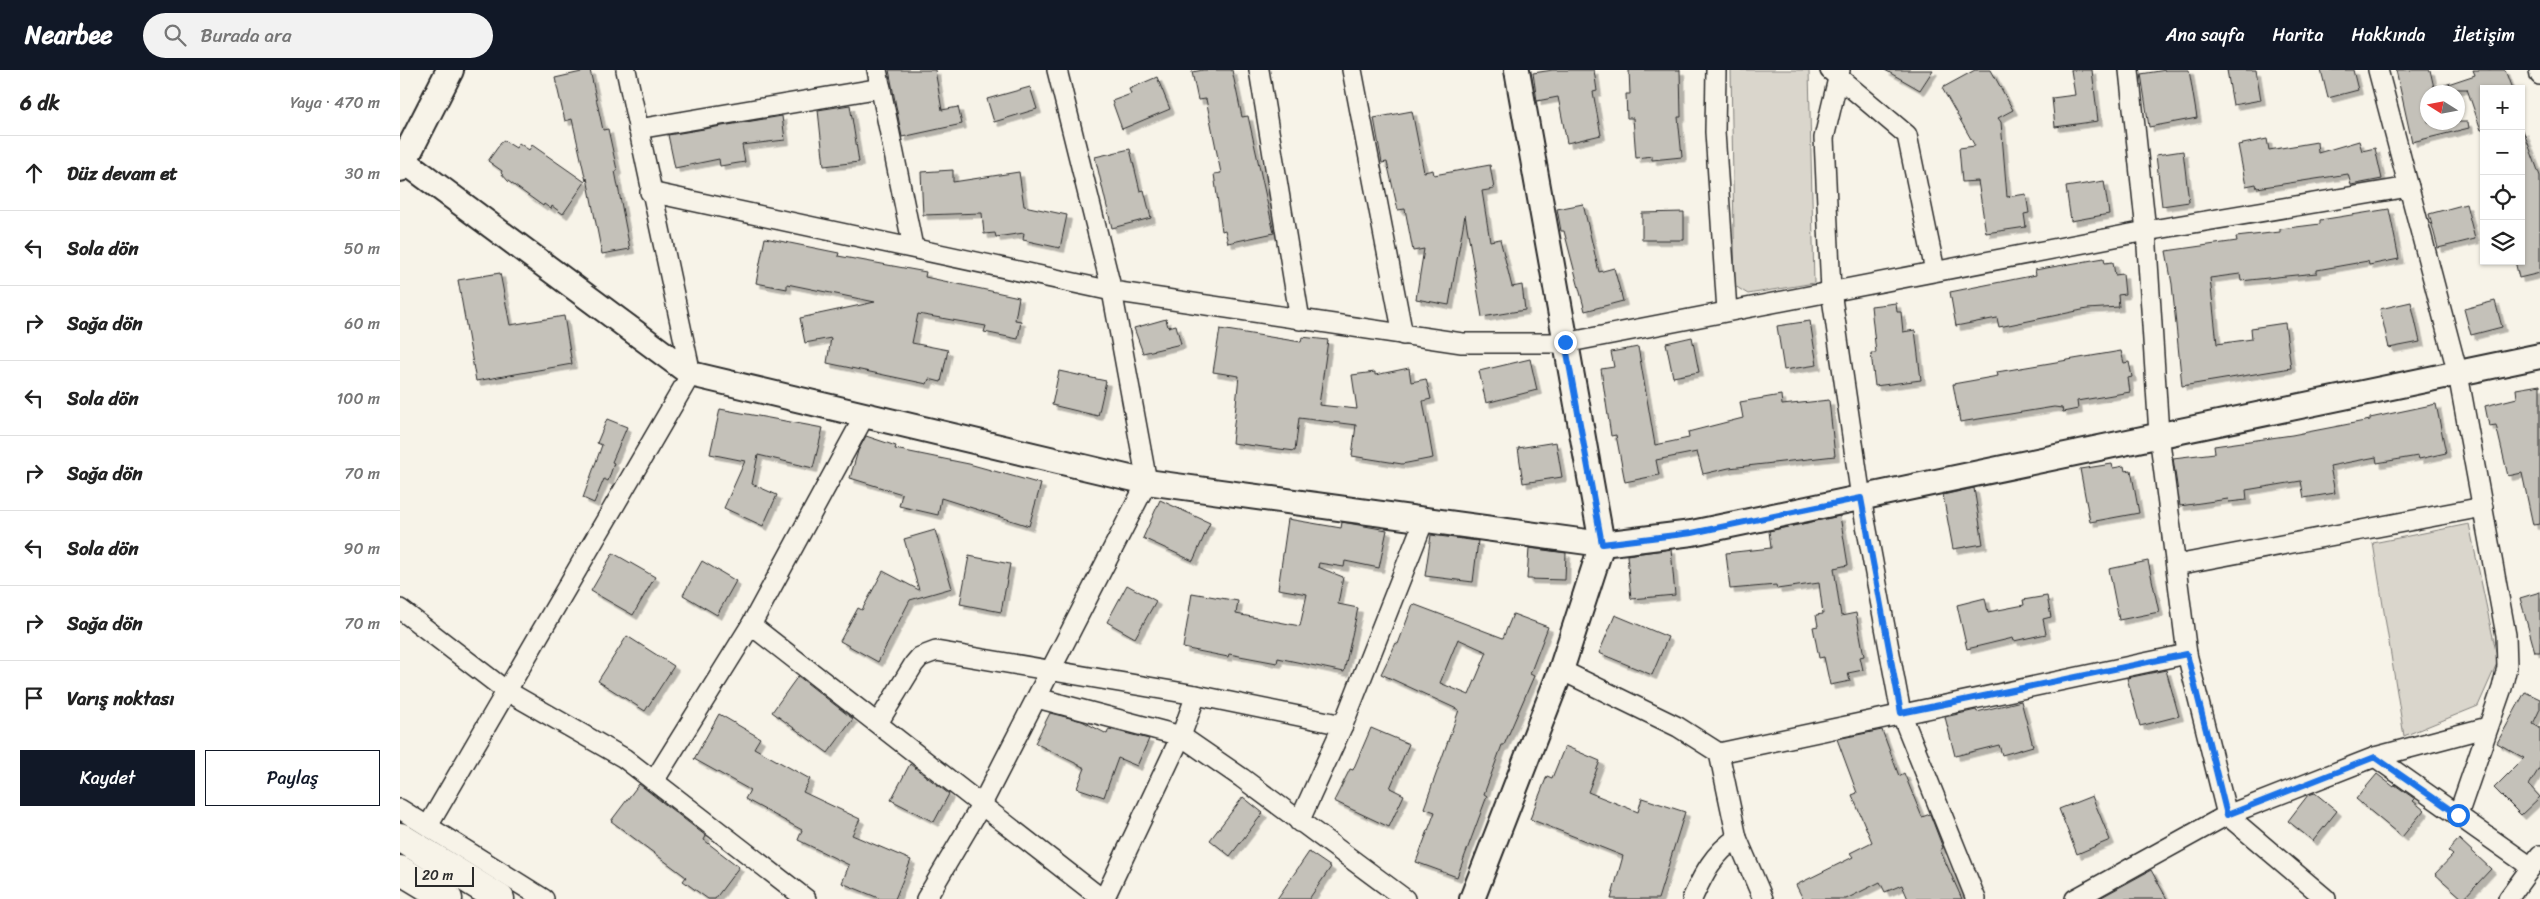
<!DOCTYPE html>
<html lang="tr">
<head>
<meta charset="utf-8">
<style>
	:root { --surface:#fff; --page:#f2f2f2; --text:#222; --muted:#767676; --line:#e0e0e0; --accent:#111827 }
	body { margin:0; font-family:Sriracha,sans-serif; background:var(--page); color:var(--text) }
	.controls { position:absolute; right:15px; top:15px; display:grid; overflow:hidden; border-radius:0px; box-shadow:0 1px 4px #0004 }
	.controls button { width:45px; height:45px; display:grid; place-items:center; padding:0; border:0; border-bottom:1px solid var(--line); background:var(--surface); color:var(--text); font:25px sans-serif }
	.compass { position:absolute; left:2020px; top:15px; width:45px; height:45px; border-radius:50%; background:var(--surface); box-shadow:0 1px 4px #0004; rotate:281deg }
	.scale { position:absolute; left:15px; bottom:12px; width:59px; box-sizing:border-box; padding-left:5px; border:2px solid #2b2b2b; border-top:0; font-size:14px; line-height:18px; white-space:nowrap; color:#2b2b2b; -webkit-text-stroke:4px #f7f3e8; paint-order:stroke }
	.stop { position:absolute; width:15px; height:15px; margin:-11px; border:4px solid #1a73e8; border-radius:50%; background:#fff }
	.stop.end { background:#1a73e8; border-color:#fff; box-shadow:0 1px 5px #0008 }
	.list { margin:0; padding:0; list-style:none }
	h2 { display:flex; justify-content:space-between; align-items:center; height:65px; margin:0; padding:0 20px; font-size:21px }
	h2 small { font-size:16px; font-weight:400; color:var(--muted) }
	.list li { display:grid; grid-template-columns:32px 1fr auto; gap:15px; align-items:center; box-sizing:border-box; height:75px; padding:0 20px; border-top:1px solid var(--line) }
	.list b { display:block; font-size:19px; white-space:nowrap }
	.list em { font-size:16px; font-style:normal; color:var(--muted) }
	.actions { display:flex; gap:10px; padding:15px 20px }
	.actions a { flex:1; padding:11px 0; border:1px solid var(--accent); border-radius:0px; text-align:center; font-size:18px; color:var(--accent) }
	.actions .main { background:var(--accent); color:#fff }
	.icon { flex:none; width:28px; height:28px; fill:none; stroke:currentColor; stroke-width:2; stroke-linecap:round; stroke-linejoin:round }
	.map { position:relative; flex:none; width:2140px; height:829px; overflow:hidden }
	header { display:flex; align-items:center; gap:30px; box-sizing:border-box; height:70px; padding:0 25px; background:var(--accent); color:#fff }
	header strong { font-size:24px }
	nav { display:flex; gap:28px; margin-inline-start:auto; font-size:18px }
	.search { width:350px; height:45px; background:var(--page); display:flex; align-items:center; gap:12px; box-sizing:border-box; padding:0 18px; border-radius:28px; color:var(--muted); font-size:19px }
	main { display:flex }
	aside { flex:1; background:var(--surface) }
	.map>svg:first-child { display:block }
	.green { fill:#dad6cc; stroke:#82807c }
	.building { fill:#c4c1b9; stroke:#2b2b2b; fill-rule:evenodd; filter:url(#shadow) }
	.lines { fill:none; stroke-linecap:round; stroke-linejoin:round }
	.minor-casing { stroke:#2b2b2b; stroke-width:22 }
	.tertiary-casing { stroke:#2b2b2b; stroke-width:28 }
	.secondary-casing { stroke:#2b2b2b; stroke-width:30 }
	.trunk-casing { stroke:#2b2b2b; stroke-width:31 }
	.minor { stroke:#f7f3e8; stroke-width:19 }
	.tertiary { stroke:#f7f3e8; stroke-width:24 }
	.secondary { stroke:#f7f3e8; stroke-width:26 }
	.trunk { stroke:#f7f3e8; stroke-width:28 }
	.route { stroke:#1a73e8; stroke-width:6 }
</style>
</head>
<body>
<header>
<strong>Nearbee</strong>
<div class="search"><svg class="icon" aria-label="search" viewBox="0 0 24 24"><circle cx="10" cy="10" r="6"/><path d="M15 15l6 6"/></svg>Burada ara</div>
<nav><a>Ana sayfa</a><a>Harita</a><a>Hakkında</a><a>İletişim</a></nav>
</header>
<main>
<aside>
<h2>6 dk<small>Yaya · 470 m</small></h2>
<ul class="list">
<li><svg class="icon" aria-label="ahead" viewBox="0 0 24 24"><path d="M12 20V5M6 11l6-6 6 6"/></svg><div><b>Düz devam et</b></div><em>30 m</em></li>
<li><svg class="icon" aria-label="left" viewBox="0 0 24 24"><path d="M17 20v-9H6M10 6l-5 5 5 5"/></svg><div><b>Sola dön</b></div><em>50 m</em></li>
<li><svg class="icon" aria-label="right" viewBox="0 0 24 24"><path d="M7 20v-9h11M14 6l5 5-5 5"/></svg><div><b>Sağa dön</b></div><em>60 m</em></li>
<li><svg class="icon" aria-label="left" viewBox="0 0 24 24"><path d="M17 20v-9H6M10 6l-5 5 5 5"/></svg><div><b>Sola dön</b></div><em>100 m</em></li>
<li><svg class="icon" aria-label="right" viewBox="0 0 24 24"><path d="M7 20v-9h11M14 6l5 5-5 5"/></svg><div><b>Sağa dön</b></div><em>70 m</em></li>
<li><svg class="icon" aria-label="left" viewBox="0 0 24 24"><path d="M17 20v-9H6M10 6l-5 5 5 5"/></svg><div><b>Sola dön</b></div><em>90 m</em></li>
<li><svg class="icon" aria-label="right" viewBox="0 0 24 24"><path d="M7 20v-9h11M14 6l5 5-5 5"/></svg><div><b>Sağa dön</b></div><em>70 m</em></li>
<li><svg class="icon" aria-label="arrive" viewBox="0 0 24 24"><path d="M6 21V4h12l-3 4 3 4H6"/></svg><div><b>Varış noktası</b></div></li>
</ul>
<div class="actions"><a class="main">Kaydet</a><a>Paylaş</a></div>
</aside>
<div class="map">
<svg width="2140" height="829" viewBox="0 0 2140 829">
	<defs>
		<filter id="shadow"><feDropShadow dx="4.5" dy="4.5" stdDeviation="0" flood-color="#0004"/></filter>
	</defs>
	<rect width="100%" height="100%" fill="#f7f3e8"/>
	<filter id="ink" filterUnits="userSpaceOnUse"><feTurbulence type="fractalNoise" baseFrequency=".02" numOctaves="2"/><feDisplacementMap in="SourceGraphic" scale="10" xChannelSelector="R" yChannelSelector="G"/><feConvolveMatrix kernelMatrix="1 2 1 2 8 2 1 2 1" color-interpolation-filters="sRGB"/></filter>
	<g filter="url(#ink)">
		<!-- green -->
		<g class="green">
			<polygon points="1331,0 1409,0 1414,213 1348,224 1335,216"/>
			<polygon points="2069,454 2098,591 2078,636 2004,666 1973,473"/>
		</g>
		<!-- building -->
		<g class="building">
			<polygon points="190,0 203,60 208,59 217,100 215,101 230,179 202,184 187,108 186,111 172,49 165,51 155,8"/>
			<polygon points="489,0 535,0 542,40 558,37 562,54 502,67"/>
			<polygon points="803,0 832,0 842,47 848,46 874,163 828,173 825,160 822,161 814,104 821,103 806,29 798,30 792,2"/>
			<polygon points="1153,0 1194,0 1197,21 1193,22 1201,65 1167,73 1158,27 1137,31 1133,3"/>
			<polygon points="1229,0 1280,0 1281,47 1278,47 1282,87 1252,90 1252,86 1236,88 1233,48 1227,48 1226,24 1230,24"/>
			<polygon points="1485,0 1533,0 1520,20"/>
			<polygon points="1575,0 1591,0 1613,40 1598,48 1601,52 1607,127 1626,124 1629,143 1624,144 1626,157 1586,163 1578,111 1562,112 1559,78 1575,76 1542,18"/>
			<polygon points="1671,0 1692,0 1698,51 1655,57 1652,28 1675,25"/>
			<polygon points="1766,0 1789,0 1797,48 1749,57 1741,4"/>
			<polygon points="1827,0 1856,0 1861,30 1833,35"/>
			<polygon points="1921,0 1953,0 1958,20 1928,28"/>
			<polygon points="1996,0 2030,0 2035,22 2028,22 2028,52 2068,52 2069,58 2012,72"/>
			<polygon points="2073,0 2105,0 2112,19 2084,19 2084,59 2081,60 2067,19 2042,19 2042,16 2075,5"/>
			<polygon points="757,7 770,39 722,59 712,31 731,24 729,19"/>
			<polygon points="630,17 637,39 594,52 587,29"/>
			<polygon points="450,35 459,92 424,96 418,40"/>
			<polygon points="1012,41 1024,102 1033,100 1034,105 1090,95 1094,119 1082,121 1090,171 1100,169 1112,217 1122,215 1125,240 1082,247 1065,145 1049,235 1016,229 1024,179 1013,181 1005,139 998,140 987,92 982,93 974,48"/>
			<polygon points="382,46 385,70 342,75 345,92 320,96 319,89 275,98 268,65"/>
			<polygon points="2123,60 2140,106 2140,203 2119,208 2115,191 2121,191"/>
			<polygon points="1867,69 1869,80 1917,72 1918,83 1959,71 1962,81 1975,78 1982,109 1951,115 1948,104 1857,118 1856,114 1846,116 1838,75"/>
			<polygon points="103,70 116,78 119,73 129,80 132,75 185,112 163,144 152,136 151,139 144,134 143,136 108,111 101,103 102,101 88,91"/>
			<polygon points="730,79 740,121 744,120 751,148 712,158 695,87"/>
			<polygon points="1783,81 1789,132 1762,136 1756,85"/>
			<polygon points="553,100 553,112 619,102 624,136 667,145 660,178 623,170 624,163 596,167 595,163 584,164 582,143 523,145 521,102"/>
			<polygon points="1704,111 1709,144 1671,151 1666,117"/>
			<polygon points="1183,134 1199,202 1214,198 1223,231 1185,241 1164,161 1161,161 1157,139"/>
			<polygon points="2066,134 2075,169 2038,178 2029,144"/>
			<polygon points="1989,139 1999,189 1969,195 1968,191 1917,200 1917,203 1886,206 1841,211 1840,204 1810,208 1817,274 1852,269 1851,258 1885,253 1891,298 1782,316 1772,214 1766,181 1837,171 1836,167 1880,162 1880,159 1920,154 1920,150"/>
			<polygon points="1284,142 1284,170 1242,170 1242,143"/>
			<polygon points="365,168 439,183 438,186 526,202 525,207 619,227 615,250 621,251 618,269 584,262 586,256 518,244 512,273 548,280 541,312 529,309 527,314 427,293 431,268 405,273 400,248 475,232 387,214 387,219 356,213"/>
			<polygon points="1704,188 1705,193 1713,192 1715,205 1723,204 1725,224 1718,225 1719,237 1687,239 1599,257 1597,248 1556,256 1550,222 1636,205 1635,200"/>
			<polygon points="100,203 110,255 164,246 172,294 76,311 58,210"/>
			<polygon points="2095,231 2102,257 2071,265 2064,239"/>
			<polygon points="2011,232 2020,272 1989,278 1980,239"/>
			<polygon points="1496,233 1497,242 1501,242 1503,262 1515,260 1521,310 1475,316 1471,283 1476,283 1471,236"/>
			<polygon points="766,249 768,257 776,255 781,274 743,283 734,258"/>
			<polygon points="1410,251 1417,295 1384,300 1377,256"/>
			<polygon points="820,259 901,272 902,267 928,270 919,335 957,339 952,305 975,302 975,305 1009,298 1011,312 1026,309 1031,329 1023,331 1033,388 1002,394 952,386 956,355 899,348 895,381 832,373 839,306 813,302"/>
			<polygon points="1292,267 1299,302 1273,307 1266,273"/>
			<polygon points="1238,277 1255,375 1289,368 1288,362 1343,348 1340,332 1381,325 1382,335 1429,330 1435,386 1329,398 1303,404 1297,382 1256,390 1259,405 1225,412 1216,365 1211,366 1201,299 1214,297 1211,282"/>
			<polygon points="1721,281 1724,293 1729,292 1732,307 1728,308 1730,322 1677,331 1678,339 1663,342 1662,338 1654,337 1560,352 1553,314 1598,306 1597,302"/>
			<polygon points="1130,289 1137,320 1086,333 1079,301"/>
			<polygon points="659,301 706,311 698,346 652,335"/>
			<polygon points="2140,315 2140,454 2133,455 2122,403 2108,406 2096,355 2089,356 2085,336 2117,328 2116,319"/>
			<polygon points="2036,334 2046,383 2019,389 2018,386 1977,393 1976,387 1930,396 1935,423 1904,428 1901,411 1846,420 1847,430 1829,432 1828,429 1780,436 1773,388 1815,383 1814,376 1892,365 1970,350 1970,348"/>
			<polygon points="320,339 423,358 413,398 358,385 352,414 377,425 363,456 324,438 345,391 310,384"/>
			<polygon points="207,349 227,357 212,392 214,393 208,411 204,409 194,433 183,428 202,375 197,373"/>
			<polygon points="466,366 496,376 495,379 569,394 641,414 629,456 541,428 538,445 499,436 502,424 450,408 458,381"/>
			<polygon points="1156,372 1162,407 1123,413 1118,378"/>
			<polygon points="1712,394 1713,398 1724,396 1725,401 1731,400 1739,443 1690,452 1680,399"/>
			<polygon points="1574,418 1583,474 1553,479 1543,425"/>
			<polygon points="760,430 810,453 793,491 743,468"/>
			<polygon points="1440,446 1448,495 1434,498 1441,546 1456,543 1464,586 1460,587 1463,600 1448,603 1450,611 1430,615 1424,587 1419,588 1413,557 1418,556 1416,545 1423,544 1419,513 1377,519 1376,515 1330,519 1326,483 1371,478 1369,461"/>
			<polygon points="888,449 941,458 942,452 987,460 979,498 945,491 944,497 919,493 918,497 943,507 938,534 958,538 944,602 878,588 877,593 829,584 828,587 783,578 792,523 838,531 836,544 900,556 907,524 878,519"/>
			<polygon points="535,460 552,518 510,530 478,592 440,571 458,538 462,540 483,501 519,520 504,469"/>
			<polygon points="1031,465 1078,471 1073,512 1025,506"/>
			<polygon points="1129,478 1166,483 1165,510 1127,509"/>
			<polygon points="1271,479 1275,525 1231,529 1227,485"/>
			<polygon points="213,483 255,507 233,545 191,521"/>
			<polygon points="569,486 610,494 601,542 560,534"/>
			<polygon points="302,491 336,511 317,545 283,525"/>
			<polygon points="1748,491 1759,542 1719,550 1709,499"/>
			<polygon points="727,515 756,531 735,568 707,552"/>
			<polygon points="2140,522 2140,582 2135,582 2120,528"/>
			<polygon points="1647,526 1651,547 1643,549 1646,564 1614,571 1613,568 1567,579 1557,535 1585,528 1588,542 1624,535 1623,530"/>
			<path d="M1013 534 1103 568 1113 544 1148 557 1130 604 1134 606 1104 675H1102L1084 724 1087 726 1057 807 1016 792 1035 742 1024 738 1059 640 981 604 996 573 998 574ZM1058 569 1087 582 1069 625 1040 613Z"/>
			<polygon points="1215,545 1268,567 1252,605 1199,583"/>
			<polygon points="227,566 274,596 245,641 198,611"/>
			<polygon points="1766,600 1779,646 1740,656 1727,608"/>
			<polygon points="398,606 453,649 428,683 372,642"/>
			<polygon points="2125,622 2140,629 2140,639 2133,654 2140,658 2140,697 2129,715 2140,727 2121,745 2094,718 2124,688 2097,673"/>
			<polygon points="1621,631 1633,676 1602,685 1599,675 1555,686 1545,647 1576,640 1577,642"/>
			<polygon points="650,643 682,651 707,664 709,659 749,669 737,696 718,688 704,727 677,718 685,698 635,673"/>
			<polygon points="319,644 360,668 354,678 410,709 403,722 460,749 452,765 511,790 495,829 481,829 442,813 449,795 398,770 402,760 345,729 350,720 294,689"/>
			<polygon points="971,658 1009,674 990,718 1004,725 989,757 934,731 950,699 953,700"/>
			<polygon points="1482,660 1499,706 1504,703 1522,747 1530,744 1543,778 1540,780 1562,829 1508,829 1502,815 1485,822 1480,812 1446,829 1403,829 1396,815 1453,787 1450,783 1472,772 1452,725 1457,723 1437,669"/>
			<polygon points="1165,676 1200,691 1188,722 1238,742 1242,728 1285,742 1258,829 1211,829 1223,786 1130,749 1147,706 1152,708"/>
			<polygon points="510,694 549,724 534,752 491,730"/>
			<polygon points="1977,704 1994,717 1995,715 2015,729 2013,731 2024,740 2002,767 1956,729"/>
			<polygon points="239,714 306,766 304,770 339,797 315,829 308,829 283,811 286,807 211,751"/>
			<polygon points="1915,723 1937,741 1913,771 1888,751 1908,725"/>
			<polygon points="1692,726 1710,770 1677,784 1659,739"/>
			<polygon points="843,727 863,743 830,786 810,770"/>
			<polygon points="2059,769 2091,799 2063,829 2035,804 2053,785 2048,781"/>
			<polygon points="909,782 931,797 909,829 877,829"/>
			<polygon points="1751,800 1767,829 1698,829"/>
		</g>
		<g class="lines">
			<defs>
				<g id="minor">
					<polyline points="477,0 513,177"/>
					<polyline points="859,0 900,250"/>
					<polyline points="952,0 1003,265"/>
					<polyline points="1316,0 1315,62 1327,241"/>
					<polyline points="1430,0 1507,65 1535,201"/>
					<polyline points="1440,0 1424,68 1431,221 1461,428 1501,643 1576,829"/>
					<polyline points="1729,0 1746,161 1759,364 1787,584 1827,745 1926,829"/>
					<polyline points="1978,0 2058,304 2106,565 2107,597 2102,618 2058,745"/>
					<polyline points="2139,0 2140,5"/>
					<polyline points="238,59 481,18"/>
					<polyline points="250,122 712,221 1062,273 1165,273 1746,161 2009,117"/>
					<polyline points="1776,495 2083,437"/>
					<polyline points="0,539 105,620 224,688 406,829"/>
					<polyline points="351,555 702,829"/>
					<polyline points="1161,600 1278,657 1319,683 1337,768 1363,829"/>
					<polyline points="637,628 781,666 842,708 1005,829"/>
					<polyline points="478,653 514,594 520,587 536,581 796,625 943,655"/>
					<polyline points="1319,683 1787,584"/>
					<polyline points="1975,687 2131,797"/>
					<polyline points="254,711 351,555 465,345"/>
					<polyline points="0,739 144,829"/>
					<polyline points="899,752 943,655 1024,450"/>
					<polyline points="28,756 291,304 226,0"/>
					<polyline points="526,829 582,734 747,412 712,221 657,0"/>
					<polyline points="704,829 781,666 796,625"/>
					<path d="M1292 829C1304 803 1313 784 1337 768"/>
					<polyline points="1675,829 1827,745 1975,687 2088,657"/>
					<polyline points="2108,829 2140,785"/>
				</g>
				<g id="tertiary">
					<polyline points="0,88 291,304 747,412 1202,474 1292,463 2140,286"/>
					<polyline points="1072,829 1161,600 1202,474 1117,0"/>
				</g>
				<polyline id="secondary" points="0,98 50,0"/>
				<g id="trunk">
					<polyline points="0,767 100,829"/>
					<polyline points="0,800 48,829"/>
				</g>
			</defs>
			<!-- minor casing -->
			<use href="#minor" class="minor-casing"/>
			<!-- tertiary casing -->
			<use href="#tertiary" class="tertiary-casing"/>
			<!-- secondary casing -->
			<use href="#secondary" class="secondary-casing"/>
			<!-- trunk casing -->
			<use href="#trunk" class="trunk-casing"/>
			<!-- minor -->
			<use href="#minor" class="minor"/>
			<!-- tertiary -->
			<use href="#tertiary" class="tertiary"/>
			<!-- secondary -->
			<use href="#secondary" class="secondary"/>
			<!-- trunk -->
			<use href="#trunk" class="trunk"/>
		</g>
	</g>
	<g class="lines" filter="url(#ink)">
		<!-- route -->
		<polyline class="route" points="1165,272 1202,474 1292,463 1461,428 1501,643 1787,584 1827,745 1975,687 2058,745"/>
	</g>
</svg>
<div class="controls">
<button>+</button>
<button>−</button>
<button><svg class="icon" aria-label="locate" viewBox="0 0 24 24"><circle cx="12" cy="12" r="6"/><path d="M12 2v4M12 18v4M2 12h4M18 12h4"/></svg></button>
<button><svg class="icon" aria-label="layers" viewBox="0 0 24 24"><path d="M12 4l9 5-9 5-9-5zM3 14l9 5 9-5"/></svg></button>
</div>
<svg class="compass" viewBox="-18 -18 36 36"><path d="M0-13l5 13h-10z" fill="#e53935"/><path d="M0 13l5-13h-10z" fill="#767676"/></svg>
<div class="scale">20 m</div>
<div class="stop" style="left:2058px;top:745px"></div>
<div class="stop end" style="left:1165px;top:272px"></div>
</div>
</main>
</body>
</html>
